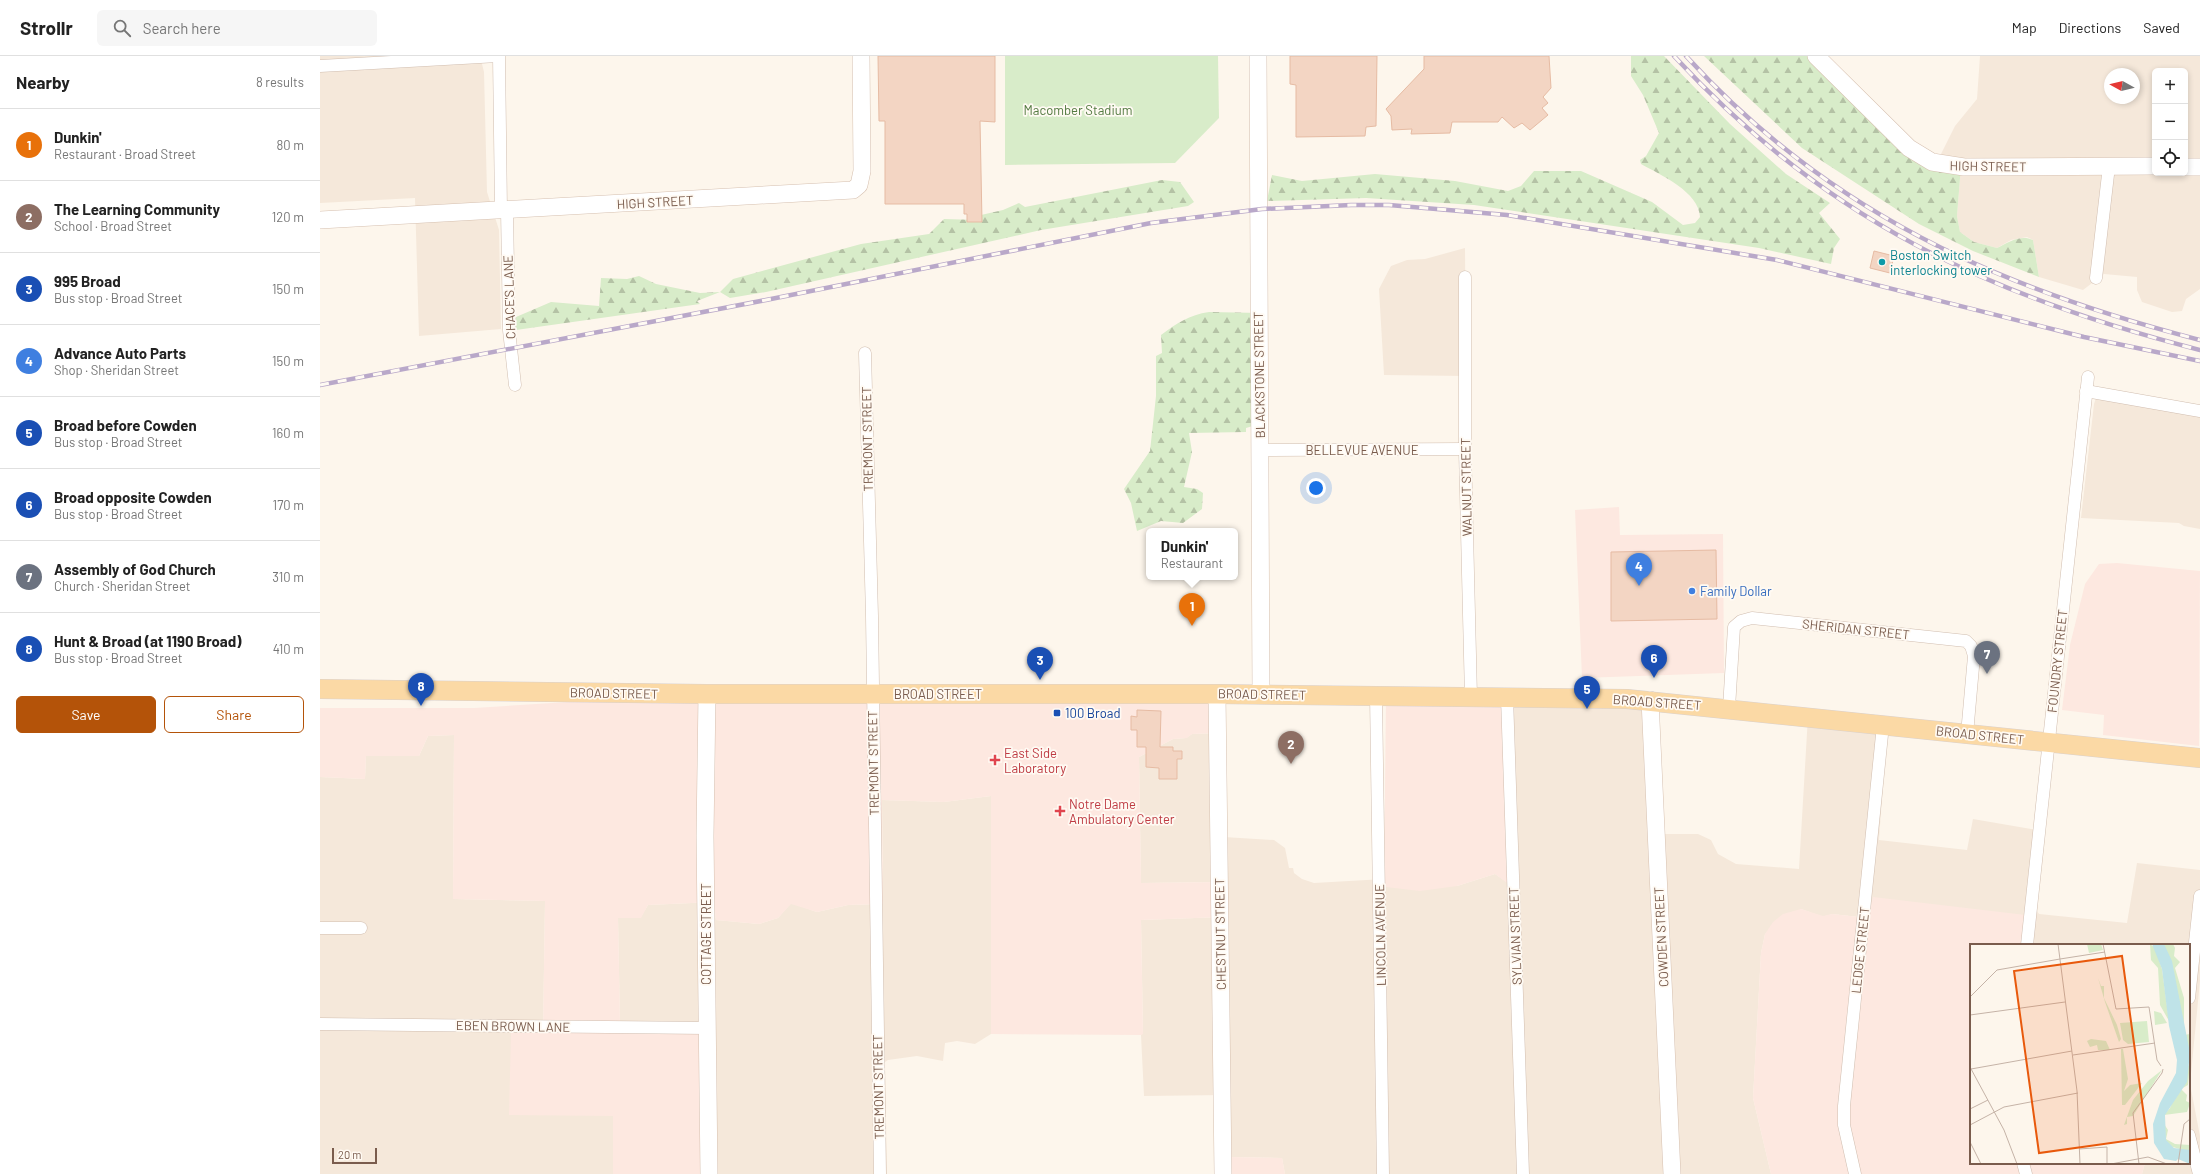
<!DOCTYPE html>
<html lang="en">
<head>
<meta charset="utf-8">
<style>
	:root { --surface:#fff; --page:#f6f6f6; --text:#222; --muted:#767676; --line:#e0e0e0; --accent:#b45309 }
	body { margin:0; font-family:Barlow,sans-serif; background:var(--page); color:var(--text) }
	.controls { position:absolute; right:12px; top:12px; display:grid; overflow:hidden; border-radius:6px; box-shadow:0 2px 6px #0003 }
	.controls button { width:36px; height:36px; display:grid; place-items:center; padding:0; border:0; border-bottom:1px solid var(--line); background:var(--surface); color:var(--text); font:20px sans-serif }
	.compass { position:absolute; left:1784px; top:12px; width:36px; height:36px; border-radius:50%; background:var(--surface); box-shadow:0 2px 6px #0003; rotate:278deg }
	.scale { position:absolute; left:12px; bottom:10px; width:45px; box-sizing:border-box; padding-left:4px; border:2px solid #7a5c4d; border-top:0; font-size:11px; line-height:14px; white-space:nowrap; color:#7a5c4d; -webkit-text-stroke:3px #fffaf3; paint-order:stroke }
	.you { position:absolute; left:996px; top:432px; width:14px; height:14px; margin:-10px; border:3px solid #fff; border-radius:50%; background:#1a73e8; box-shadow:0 0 0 6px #1a73e833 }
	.badge { display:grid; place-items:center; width:26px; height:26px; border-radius:50%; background:var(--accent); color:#fff; font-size:13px; font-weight:700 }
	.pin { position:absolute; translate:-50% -33px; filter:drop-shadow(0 1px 2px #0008) }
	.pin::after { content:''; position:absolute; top:21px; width:14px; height:12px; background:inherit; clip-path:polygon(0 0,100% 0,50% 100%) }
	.popup { position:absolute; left:826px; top:472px; width:92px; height:52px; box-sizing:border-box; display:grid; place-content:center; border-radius:6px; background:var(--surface); filter:drop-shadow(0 1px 3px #0005); font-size:13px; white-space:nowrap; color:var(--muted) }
	.popup b { font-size:15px; color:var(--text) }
	.popup::after { content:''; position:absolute; left:50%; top:100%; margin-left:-8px; border:8px solid transparent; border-top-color:var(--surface) }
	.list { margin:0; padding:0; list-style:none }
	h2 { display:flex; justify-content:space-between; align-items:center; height:52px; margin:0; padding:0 16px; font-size:17px }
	h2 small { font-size:13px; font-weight:400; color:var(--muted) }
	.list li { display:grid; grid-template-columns:26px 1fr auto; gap:12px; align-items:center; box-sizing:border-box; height:72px; padding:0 16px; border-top:1px solid var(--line) }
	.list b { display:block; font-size:15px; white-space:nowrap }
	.list p { margin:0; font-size:13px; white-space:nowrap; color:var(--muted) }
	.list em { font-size:13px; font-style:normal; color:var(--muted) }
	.actions { display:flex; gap:8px; padding:12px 16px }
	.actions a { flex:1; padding:9px 0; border:1px solid var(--accent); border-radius:6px; text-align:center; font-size:14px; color:var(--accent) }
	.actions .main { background:var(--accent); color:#fff }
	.icon { flex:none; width:22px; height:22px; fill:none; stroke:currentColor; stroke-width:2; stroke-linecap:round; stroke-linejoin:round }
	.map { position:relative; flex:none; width:1880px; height:1118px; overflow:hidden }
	header { display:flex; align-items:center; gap:24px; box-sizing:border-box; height:56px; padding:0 20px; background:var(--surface); border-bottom:1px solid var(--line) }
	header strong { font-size:19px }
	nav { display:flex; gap:22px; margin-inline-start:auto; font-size:14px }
	.search { width:280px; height:36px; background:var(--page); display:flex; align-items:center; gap:10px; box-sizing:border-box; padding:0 14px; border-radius:6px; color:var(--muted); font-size:15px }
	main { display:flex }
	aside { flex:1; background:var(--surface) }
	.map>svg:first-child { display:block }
	.residential { fill:#f5e8da; fill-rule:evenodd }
	.commercial { fill:#fde8e0 }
	.forest { fill:url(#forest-firs) }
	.park { fill:#d8ecc9 }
	.building { fill:#f3d5c3; stroke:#e6bba3 }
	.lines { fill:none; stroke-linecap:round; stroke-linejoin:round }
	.street-casing { stroke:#d1beb0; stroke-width:13 }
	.secondary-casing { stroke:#d6c0b0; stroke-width:18 }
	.primary-casing { stroke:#dad1cd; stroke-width:20 }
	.street { stroke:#fff; stroke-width:12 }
	.secondary { stroke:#fff; stroke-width:17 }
	.primary { stroke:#fbd9a5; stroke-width:19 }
	.rail-casing { stroke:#b9a8c9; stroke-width:4.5 }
	.rail { stroke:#fffaf3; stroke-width:3; stroke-dasharray:9; stroke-linecap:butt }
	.culture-dot { fill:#0f9aa8; stroke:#fffaf3; stroke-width:1.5 }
	.shop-dot { fill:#3f7fe0; stroke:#fffaf3; stroke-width:1.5 }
	.transit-dot { fill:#1a4fb4; stroke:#fffaf3; stroke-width:1.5 }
	.health-dot { fill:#e0444e; stroke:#fffaf3; stroke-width:1.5 }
	.labels { text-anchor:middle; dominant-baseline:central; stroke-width:3.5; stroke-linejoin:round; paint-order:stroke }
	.park-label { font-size:13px; fill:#537a41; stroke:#fffaf3 }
	.street-label { font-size:13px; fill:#7a5c4d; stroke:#fffaf3 }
	.culture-label { font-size:13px; fill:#0d838f; stroke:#fffaf3; text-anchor:start }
	.shop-label { font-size:13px; fill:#366cbe; stroke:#fffaf3; text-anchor:start }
	.transit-label { font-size:13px; fill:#164399; stroke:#fffaf3; text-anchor:start }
	.health-label { font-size:13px; fill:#be3a42; stroke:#fffaf3; text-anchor:start }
	.inset-road { fill:none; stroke:#c5b3a7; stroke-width:1 }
	.view { fill:#e8590c; fill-opacity:0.15; stroke:#e8590c; stroke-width:2 }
	.inset-edge { fill:none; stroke:#7a5c4d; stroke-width:2 }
</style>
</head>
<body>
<header>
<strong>Strollr</strong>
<div class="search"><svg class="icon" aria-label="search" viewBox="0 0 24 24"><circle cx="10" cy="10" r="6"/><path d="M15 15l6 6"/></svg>Search here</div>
<nav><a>Map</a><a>Directions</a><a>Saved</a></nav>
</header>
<main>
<aside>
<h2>Nearby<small>8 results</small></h2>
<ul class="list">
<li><span class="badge" style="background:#e8710a">1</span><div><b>Dunkin'</b><p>Restaurant · Broad Street</p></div><em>80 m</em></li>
<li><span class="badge" style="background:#8d6e63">2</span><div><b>The Learning Community</b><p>School · Broad Street</p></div><em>120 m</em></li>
<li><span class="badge" style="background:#1a4fb4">3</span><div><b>995 Broad</b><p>Bus stop · Broad Street</p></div><em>150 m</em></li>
<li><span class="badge" style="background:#3f7fe0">4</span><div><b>Advance Auto Parts</b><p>Shop · Sheridan Street</p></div><em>150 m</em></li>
<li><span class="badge" style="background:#1a4fb4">5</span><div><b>Broad before Cowden</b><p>Bus stop · Broad Street</p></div><em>160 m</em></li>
<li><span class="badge" style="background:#1a4fb4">6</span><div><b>Broad opposite Cowden</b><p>Bus stop · Broad Street</p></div><em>170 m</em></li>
<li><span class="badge" style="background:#6b7280">7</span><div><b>Assembly of God Church</b><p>Church · Sheridan Street</p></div><em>310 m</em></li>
<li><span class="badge" style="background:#1a4fb4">8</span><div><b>Hunt &amp; Broad (at 1190 Broad)</b><p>Bus stop · Broad Street</p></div><em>410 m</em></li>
</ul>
<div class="actions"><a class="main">Save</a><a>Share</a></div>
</aside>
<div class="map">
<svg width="1880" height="1118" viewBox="0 0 1880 1118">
	<defs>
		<pattern id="forest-firs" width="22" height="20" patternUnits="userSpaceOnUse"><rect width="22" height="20" fill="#d8ecc9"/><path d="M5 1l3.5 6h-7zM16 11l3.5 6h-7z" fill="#b4c2a5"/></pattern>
	</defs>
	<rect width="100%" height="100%" fill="#fdf6ec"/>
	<!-- residential -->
	<g class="residential">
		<polygon points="0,0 160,0 164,16 167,136 179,174 181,273 99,280 95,142 0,147"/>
		<path d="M1660 0H1880V233L1866 243 1862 255 1852 256 1822 246 1817 234V221L1784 218 1763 234 1719 221 1713 184 1707 181 1691 184 1677 192 1654 186 1640 176 1637 160 1641 110 1620 100 1635 70 1657 43ZM1835 15H1865V117H1835ZM1790 18H1814V42H1790Z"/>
		<polygon points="1145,192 1146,320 1064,319 1059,233 1071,210 1087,204 1105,203"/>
		<polygon points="1778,336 1880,356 1880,473 1864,470 1859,467 1761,462 1774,348"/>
		<polygon points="1189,642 1336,644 1344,778 1378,778 1391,784 1398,798 1416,808 1479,813 1488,660 1567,670 1559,784 1647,794 1653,763 1723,775 1717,855 1719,858 1807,867 1817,807 1880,814 1880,925 1870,1028 1880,1080 1880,1118 1822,1118 1825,1107 1869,1107 1869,889 1713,889 1553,842 1548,862 1512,858 1503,861 1481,853 1445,878 1441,897 1433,1042 1451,1118 965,1118 962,1102 910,1101 905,1039 824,1040 821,979 823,977 821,864 903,861 902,826 821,827 819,701 853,683 866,682 872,678 900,677 904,781 954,784 965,792 969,812 973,812 974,817 982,823 994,827 1064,823 1137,830 1175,818 1198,834"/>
		<polygon points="134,679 133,843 225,845 223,977 293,1060 293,1118 0,1118 0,721 45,723 46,700 99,700 108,680"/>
		<polygon points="671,740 671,978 655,988 637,985 625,987 623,1005 597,1000 568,1004 565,1006 567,1118 396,1118 300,967 298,862 320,862 328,849 394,846 396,864 439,868 458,862 471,847 497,856 528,849 563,848 562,744 624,746"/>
	</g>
	<!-- commercial -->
	<g class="commercial">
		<polygon points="1299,451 1300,479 1403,478 1404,617 1262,622 1255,454"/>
		<polygon points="1797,507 1880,515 1879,690 1783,679 1784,659 1742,654 1750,589 1765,528 1779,508"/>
		<polygon points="393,637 900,639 900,677 872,678 867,682 853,683 819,701 821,827 902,826 903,861 821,864 823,978 821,979 671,978 671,740 624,746 562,744 563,848 528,849 497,856 471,848 458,862 439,868 396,864 394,846 328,849 321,862 298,862 300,967 393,970 397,1118 293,1118 293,1060 189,1059 191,977 223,977 225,845 133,843 134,679 108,680 99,700 46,700 45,723 0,721 0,652 154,652"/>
		<polygon points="1066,642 1189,642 1198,835 1175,818 1137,830 1100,835 1066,831 1064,823"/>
		<polygon points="1553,841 1715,860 1713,889 1651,889 1651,1107 1825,1107 1822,1118 1451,1118 1433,1042 1441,897 1445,878 1453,866 1463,858 1481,853 1503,860 1512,858 1548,862"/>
		<polygon points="910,1101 962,1102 965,1118 910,1118"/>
	</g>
	<!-- forest -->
	<g class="forest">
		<path d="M1311 0H1344L1410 68 1466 118 1510 147 1499 157 1520 183 1514 192 1511 208 1439 192 1154 149 1046 142 947 145 952 119 982 125 1055 118 1135 125 1188 135 1201 130 1214 115H1261L1332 146 1363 169 1375 167 1380 161C1379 136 1341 119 1321 108L1320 104 1326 100 1339 77 1323 39 1311 20Z"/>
		<path d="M1384 0H1501L1597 91 1641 110 1637 160 1640 176 1654 186 1677 192C1688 186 1701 178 1713 184L1719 221 1653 195 1599 168 1482 92Z"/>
		<polygon points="842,124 860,126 874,146 868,150 721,174 446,236 410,242 400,236 377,245 380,248 196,274 196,261 231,246 279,250 281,222 307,223 319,220 336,228 380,237 400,236 413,223 541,188 609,178 624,163 658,164 661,159 683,154 699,147 705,151"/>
		<path d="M889 256 942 257 943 367 926 372V376L869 377 872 396 864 431 877 433 883 437 882 453 863 467 841 465 817 475 811 447 804 433 830 395 836 340V300L842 297 841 279C857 267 869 259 889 256Z"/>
	</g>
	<!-- park -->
	<polygon class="park" points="685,0 898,0 899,62 855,107 685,109"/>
	<!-- building -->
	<g class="building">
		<polygon points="558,0 675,0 675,66 660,65 662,166 647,166 647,158 644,158 644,148 565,148 565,65 559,65"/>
		<polygon points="970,0 1057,0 1056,70 1046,71 1045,80 976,81 976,29 970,28"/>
		<polygon points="1104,0 1229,0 1231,32 1223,41 1228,47 1222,52 1228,59 1210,74 1202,67 1194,72 1182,61 1178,66 1132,66 1130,77 1091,78 1092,73 1072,74 1071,60 1066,53 1104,13"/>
		<polygon points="1554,195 1574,200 1570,217 1550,212"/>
		<polygon points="1396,494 1397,563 1291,565 1291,496"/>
		<polygon points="817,654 841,655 840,691 853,691 853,695 862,695 862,703 857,703 857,723 839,723 839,712 826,711 826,691 817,691 817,674 811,674 811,660 817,661"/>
	</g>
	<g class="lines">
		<defs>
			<g id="street">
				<polyline points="179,0 181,154"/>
				<polyline points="0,10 178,0"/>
				<polyline points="187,154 189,274 195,329"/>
				<polyline points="1145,221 1145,393 1151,641"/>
				<polyline points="1776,222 1789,110"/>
				<polyline points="545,297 552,560 560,1118"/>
				<polyline points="1766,335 1880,355"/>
				<polyline points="939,394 1145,393"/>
				<polyline points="1056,639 1063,1118"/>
				<polyline points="1187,641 1203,1118"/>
				<polyline points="1409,652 1414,571 1421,565 1432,562 1646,585 1651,590 1654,600 1647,678"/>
				<polyline points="0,872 41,872"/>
				<polyline points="1707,889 1768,321"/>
				<polyline points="1869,942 1880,840"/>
				<polyline points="0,968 387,972"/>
				<polyline points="1869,1079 1879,1118"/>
				<polyline points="1703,1107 1706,1118"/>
				<polyline points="1535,1118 1524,1069 1524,1050 1563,669"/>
			</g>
			<g id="secondary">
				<polyline points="938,0 941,639"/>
				<polyline points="1496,0 1589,92 1612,106 1644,111 1835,110"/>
				<polyline points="1865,111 1880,111"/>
				<polyline points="0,164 533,134 539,129 542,115 541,0"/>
				<polyline points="387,638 385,780 389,1118"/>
				<polyline points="897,638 903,1118"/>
				<polyline points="1330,644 1352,1118"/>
			</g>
			<polyline id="primary" points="0,633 387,638 897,638 1307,643 1880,702"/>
		</defs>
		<!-- street casing -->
		<use href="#street" class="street-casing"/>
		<!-- secondary casing -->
		<use href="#secondary" class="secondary-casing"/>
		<!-- primary casing -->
		<use href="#primary" class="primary-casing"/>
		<!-- street -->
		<use href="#street" class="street"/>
		<!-- secondary -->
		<use href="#secondary" class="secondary"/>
		<!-- primary -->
		<use href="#primary" class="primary"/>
		<defs>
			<g id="rail">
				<path d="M1354 0C1504 163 1668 240 1880 294"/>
				<path d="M1366 0C1509 157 1678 232 1880 284"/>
				<polyline points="0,329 446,244 831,167 942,153 1031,149 1069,149 1187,159 1457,204 1764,281 1880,305"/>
			</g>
		</defs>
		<!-- rail casing -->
		<use href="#rail" class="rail-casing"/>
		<!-- rail -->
		<use href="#rail" class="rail"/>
	</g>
	<!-- markers -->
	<circle class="culture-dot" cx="1562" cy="206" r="4"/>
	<circle class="shop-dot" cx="1372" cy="535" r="4"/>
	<rect class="transit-dot" x="733" y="653" width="8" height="8" rx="2"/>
	<g class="health-dot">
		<path d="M673 698h4v4h4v4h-4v4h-4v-4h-4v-4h4z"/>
		<path d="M738 749h4v4h4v4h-4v4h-4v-4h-4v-4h4z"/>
	</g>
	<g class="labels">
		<!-- park labels -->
		<g class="park-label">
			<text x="758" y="54">Macomber Stadium</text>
		</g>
		<!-- street labels -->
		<g class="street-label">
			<text transform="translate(1668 110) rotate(1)">HIGH STREET</text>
			<text transform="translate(335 146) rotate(-3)">HIGH STREET</text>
			<text transform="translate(189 241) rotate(-92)">CHACE'S LANE</text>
			<text transform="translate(939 319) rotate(-91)">BLACKSTONE STREET</text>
			<text transform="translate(547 383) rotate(-91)">TREMONT STREET</text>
			<text x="1042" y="394">BELLEVUE AVENUE</text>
			<text transform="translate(1146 431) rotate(-91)">WALNUT STREET</text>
			<text transform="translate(1536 573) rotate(6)">SHERIDAN STREET</text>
			<text transform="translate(1737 605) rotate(-84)">FOUNDRY STREET</text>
			<text transform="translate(294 637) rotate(1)">BROAD STREET</text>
			<text x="618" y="638">BROAD STREET</text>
			<text transform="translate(942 638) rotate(1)">BROAD STREET</text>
			<text transform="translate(1337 646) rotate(4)">BROAD STREET</text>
			<text transform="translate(1660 679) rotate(6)">BROAD STREET</text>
			<text transform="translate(553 707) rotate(-91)">TREMONT STREET</text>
			<text transform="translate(386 878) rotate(-90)">COTTAGE STREET</text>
			<text transform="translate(900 878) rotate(-91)">CHESTNUT STREET</text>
			<text transform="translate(1060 879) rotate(-91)">LINCOLN AVENUE</text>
			<text transform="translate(1195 880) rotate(-92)">SYLVIAN STREET</text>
			<text transform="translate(1341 881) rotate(-93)">COWDEN STREET</text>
			<text transform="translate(1540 894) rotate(-84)">LEDGE STREET</text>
			<text transform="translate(193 970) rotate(1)">EBEN BROWN LANE</text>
			<text transform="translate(558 1031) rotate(-91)">TREMONT STREET</text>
		</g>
		<!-- culture labels -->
		<g class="culture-label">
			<text x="1570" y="199">Boston Switch<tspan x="1570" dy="15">interlocking tower</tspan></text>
		</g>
		<!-- shop labels -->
		<g class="shop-label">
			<text x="1380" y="535">Family Dollar</text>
		</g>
		<!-- transit labels -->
		<g class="transit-label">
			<text x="745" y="657">100 Broad</text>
		</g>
		<!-- health labels -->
		<g class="health-label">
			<text x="684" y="697">East Side<tspan x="684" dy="15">Laboratory</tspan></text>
			<text x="749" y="748">Notre Dame<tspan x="749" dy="15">Ambulatory Center</tspan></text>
		</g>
	</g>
	<!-- overview -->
	<g transform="translate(1650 888)">
		<rect width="220" height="220" fill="#fdf6ec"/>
		<path d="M180 0 185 4 192 25 199 77 190 61 188 24 181 16ZM192 0H203L205 4 204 12 210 18 205 24 214 54V91L220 90V106L217 107ZM128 34 131 42H134V54L147 81 151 95 149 98 135 58ZM121 95 136 97 140 106H128L127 101 120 103 117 97ZM151 105H153L158 135 154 147 160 141 172 139 155 161H152ZM220 118 218 141 211 145 217 151 216 157 220 159 217 168 194 171 200 164ZM192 126 163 172 157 173V180L154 181 163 156 178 137ZM192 177 198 186 196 195 205 200 220 201V208L196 201Z" fill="#d8ecc9"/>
		<path d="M117 0H131L133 6 119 9ZM184 67 191 69 197 79 185 81ZM177 77 179 98 158 100 153 96 150 79Z" fill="#d8ecc9"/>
		<path d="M182 0H194L202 17 220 109 217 138 195 171 196 196 204 204 220 206V220L208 215 206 217 194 215 184 199 183 180 190 159 206 129 207 116 199 82 192 25Z" fill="#bfe3e8"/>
		<path class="inset-road" d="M88 0 107 147 110 220M133 0 146 65 179 63 187 116 191 122M90 15 135 8M0 53 27 26 90 15M0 71 95 58M103 111 185 99M0 123 34 186 47 220M1 125 102 107M0 165 18 156M0 181 34 163 108 149M0 198 11 220M109 205 137 203V220M141 220 178 213 197 220M169 220 163 169 192 129 193 125M208 220 214 180 220 175"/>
		<path class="view" d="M152 12 177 194 69 209 44 27Z"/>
		<rect width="220" height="220" class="inset-edge"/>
	</g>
</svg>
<div class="controls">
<button>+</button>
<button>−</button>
<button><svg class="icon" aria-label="locate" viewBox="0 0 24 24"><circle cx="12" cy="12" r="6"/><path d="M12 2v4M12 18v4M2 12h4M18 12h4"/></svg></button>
</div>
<svg class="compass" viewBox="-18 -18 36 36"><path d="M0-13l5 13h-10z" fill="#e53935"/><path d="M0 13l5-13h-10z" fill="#767676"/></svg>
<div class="scale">20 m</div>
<div class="you"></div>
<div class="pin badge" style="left:872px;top:570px;background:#e8710a">1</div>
<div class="popup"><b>Dunkin'</b>Restaurant</div>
<div class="pin badge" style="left:971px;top:708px;background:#8d6e63">2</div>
<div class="pin badge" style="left:720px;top:624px;background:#1a4fb4">3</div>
<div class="pin badge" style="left:1319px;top:530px;background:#3f7fe0">4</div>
<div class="pin badge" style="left:1267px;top:653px;background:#1a4fb4">5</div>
<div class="pin badge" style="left:1334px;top:622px;background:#1a4fb4">6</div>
<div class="pin badge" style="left:1667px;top:618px;background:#6b7280">7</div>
<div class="pin badge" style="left:101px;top:650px;background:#1a4fb4">8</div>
</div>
</main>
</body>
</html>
